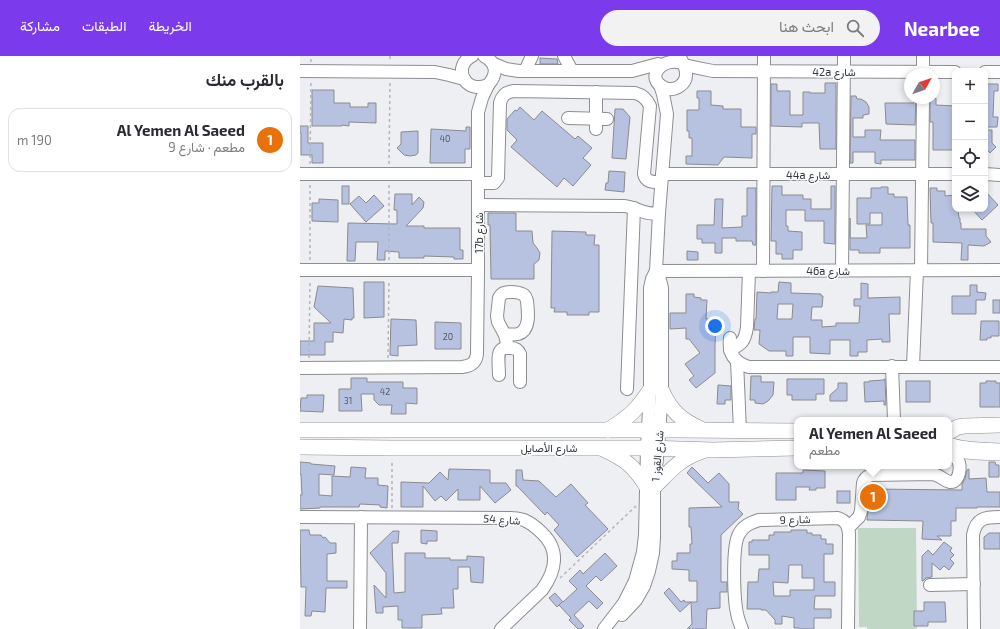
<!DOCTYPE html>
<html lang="ar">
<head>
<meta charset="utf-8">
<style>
	:root { --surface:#fff; --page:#f2f2f3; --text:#2b2b33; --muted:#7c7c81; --line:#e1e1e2; --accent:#7c3aed }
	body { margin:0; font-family:"Exo 2",Vazirmatn,sans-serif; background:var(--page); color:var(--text); direction:rtl }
	.controls { position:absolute; right:12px; top:12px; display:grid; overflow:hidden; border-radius:8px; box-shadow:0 2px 6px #0003 }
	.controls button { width:36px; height:36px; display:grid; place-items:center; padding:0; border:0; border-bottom:1px solid var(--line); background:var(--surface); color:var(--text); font:20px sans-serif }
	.compass { position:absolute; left:604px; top:12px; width:36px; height:36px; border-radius:50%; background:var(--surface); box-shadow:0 2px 6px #0003; rotate:50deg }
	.you { position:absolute; left:415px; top:270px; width:14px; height:14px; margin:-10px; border:3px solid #fff; border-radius:50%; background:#1a73e8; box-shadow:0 0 0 6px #1a73e833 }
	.badge { display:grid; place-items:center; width:26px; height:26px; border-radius:50%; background:var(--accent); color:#fff; font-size:13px; font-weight:700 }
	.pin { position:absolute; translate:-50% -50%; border:2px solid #fff; box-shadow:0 1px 4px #0006 }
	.popup { position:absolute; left:494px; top:361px; width:158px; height:52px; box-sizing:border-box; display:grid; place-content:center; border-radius:8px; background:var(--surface); filter:drop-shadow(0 1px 3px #0005); font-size:13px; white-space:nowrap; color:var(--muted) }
	.popup b { font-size:15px; color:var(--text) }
	.popup::after { content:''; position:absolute; left:50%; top:100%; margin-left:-8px; border:8px solid transparent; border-top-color:var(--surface) }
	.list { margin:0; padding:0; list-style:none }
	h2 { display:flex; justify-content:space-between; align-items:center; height:52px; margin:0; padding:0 16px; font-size:17px }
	h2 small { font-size:13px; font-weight:400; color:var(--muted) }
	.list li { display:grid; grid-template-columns:26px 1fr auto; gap:12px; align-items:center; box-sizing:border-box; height:64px; margin:0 8px 8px; padding:0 8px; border:1px solid var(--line); border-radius:12px }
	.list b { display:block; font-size:15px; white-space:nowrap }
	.list p { margin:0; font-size:13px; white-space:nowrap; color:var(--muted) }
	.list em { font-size:13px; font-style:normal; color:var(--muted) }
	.icon { flex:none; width:22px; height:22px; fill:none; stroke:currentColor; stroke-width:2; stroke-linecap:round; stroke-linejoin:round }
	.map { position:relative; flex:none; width:700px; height:573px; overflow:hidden; direction:ltr }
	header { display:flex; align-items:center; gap:24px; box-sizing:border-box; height:56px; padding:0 20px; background:var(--accent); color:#fff }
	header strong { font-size:19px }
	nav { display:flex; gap:22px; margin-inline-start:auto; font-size:14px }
	.search { width:280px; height:36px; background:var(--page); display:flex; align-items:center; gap:10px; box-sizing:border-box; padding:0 14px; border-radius:22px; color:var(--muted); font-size:15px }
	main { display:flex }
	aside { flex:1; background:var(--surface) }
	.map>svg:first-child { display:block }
	.green { fill:#c0d7c5 }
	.building { fill:#b7c2e1; stroke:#8a8b8f; fill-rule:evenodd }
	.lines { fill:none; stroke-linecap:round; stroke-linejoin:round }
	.minor-casing { stroke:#8c8e91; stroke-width:14 }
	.major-casing { stroke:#8c8e91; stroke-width:16 }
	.highway-casing { stroke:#8c8e91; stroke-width:18 }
	.path { stroke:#b3b5b8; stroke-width:1.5; stroke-dasharray:3 3; stroke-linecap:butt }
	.minor { stroke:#fff; stroke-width:12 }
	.major { stroke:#fff; stroke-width:15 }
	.highway { stroke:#fff; stroke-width:17 }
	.labels { text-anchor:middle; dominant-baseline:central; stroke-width:3; stroke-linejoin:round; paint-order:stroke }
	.number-label { font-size:9px; fill:#565a62 }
	.street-label { font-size:11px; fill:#363738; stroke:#fbfcff }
</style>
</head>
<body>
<header>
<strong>Nearbee</strong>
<div class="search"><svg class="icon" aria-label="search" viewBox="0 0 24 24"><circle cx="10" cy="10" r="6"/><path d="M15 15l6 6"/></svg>ابحث هنا</div>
<nav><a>الخريطة</a><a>الطبقات</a><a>مشاركة</a></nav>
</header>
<main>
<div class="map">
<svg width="700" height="573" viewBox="0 0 700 573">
	<rect width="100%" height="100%" fill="#edeff3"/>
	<!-- green -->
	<polygon class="green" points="558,472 616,472 617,573 567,573 567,571 559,571"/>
	<!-- building -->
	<g class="building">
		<polygon points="240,2 257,3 258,8 240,8"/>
		<polygon points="525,27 536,27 536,93 520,93 519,67 502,67 502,71 471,70 471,28 477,28 477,35 490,35 490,59 503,59 503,36 510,36 510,37 525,37"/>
		<polygon points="685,28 698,28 698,35 694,35 693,61 698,61 697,71 686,71 686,57 685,56"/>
		<polygon points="12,34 34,34 34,47 50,47 50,51 68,51 68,47 76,47 76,67 49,66 49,70 42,69 42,70 12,70"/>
		<polygon points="397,35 411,35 411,49 423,50 423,53 441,53 441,71 456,71 456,78 452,78 452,102 424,101 418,109 386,108 386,100 392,100 392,82 389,82 389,75 387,75 387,54 399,54 399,42 397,42"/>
		<polygon points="551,40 556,40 557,43 561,43 566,46 569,51 569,58 563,59 563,62 553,62 553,81 565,81 565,74 581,74 580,84 615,84 615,104 581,104 581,108 575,107 575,96 553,96 553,107 550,107"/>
		<polygon points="614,42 616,42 615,69 586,68 585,47 614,47"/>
		<polygon points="630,42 636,42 636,49 655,50 655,94 633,94 633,66 630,66"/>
		<polygon points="220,51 234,64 242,55 275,83 278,80 292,92 283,102 291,109 273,130 264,122 257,131 211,91 217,84 207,74 207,63 215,54 217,55"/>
		<polygon points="315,53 323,53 330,61 326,103 312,102"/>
		<polygon points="0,70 8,70 8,87 23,87 23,107 12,107 12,99 1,99 1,77 0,77"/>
		<polygon points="166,71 170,71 170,93 165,93 165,107 130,107 131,73 166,75"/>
		<polygon points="685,74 692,74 692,87 696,91 690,97 685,91"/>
		<polygon points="118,75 118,97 116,99 110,100 104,99 97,92 101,88 101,76"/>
		<polygon points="309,115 325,116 324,136 305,134 306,127 308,127"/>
		<rect x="42" y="130" width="7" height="18"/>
		<polygon points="472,130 482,130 482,139 503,139 503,143 511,143 511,153 531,153 531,130 535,130 535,188 524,187 524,165 505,165 505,154 486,154 486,170 488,170 488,175 502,176 502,194 493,194 493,203 482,203 482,198 476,198 476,185 471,185"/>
		<polygon points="581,131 588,131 588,138 594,138 594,141 607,141 608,169 610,169 610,192 580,192 580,197 559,197 559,194 550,194 550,162 550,182 567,182 566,169 582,169 582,157 570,157 570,168 557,168 557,142 571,142 571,132 581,132"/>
		<polygon points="447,132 456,132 456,189 453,189 452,185 436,185 436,182 422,182 422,197 415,197 415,187 402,187 402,183 397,183 397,169 414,169 415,143 423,143 422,172 442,171 442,160 447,160"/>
		<polygon points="630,132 637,132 637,135 645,135 645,140 655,139 655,153 658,153 659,162 660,162 660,167 661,167 661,173 686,173 686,180 691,186 684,190 668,189 668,204 661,204 662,187 633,186 633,167 631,167"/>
		<polygon points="685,135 698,149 682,164 672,153 685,153"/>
		<polygon points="95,138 112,138 112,149 119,141 124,146 123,152 106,170 124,170 124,172 160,172 160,194 163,194 163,203 154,203 154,201 124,200 124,202 99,202 99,196 85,195 85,204 77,204 78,186 56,186 55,205 47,205 48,167 97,168 97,154 94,154"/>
		<polygon points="74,139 84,150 66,166 50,148 59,140 66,147"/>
		<polygon points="19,143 38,144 38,166 12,165 12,147 19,147"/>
		<polygon points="188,157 216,157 216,175 232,175 233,187 237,192 240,197 239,204 234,208 234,223 191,223 190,169 188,169"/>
		<polygon points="252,175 286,176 286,179 295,179 294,189 299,189 299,256 289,256 289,259 267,259 267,256 254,256 255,252 251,252"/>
		<polygon points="387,195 398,196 398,204 387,204"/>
		<polygon points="64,226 84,226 84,261 64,262"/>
		<path d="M479 226 491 227V237L521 238V240H523L522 251H512L511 264H522V271L536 270V267H559L560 250H554V243H561V227L568 228V242L600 241V258H589L590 286H582V283L567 284V296H558V300H550V284H530V298L510 297V281H493V300H486V295H469L459 288 460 274H454L455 263H456L457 236 471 237V236H478ZM478 248H493L492 263H477Z"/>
		<polygon points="670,229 677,229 677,236 686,237 685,244 676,244 676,258 652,258 652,240 670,240"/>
		<polygon points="18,230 53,232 54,262 52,262 52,264 44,263 43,277 33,276 33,286 25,286 25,299 0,299 0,285 14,285 14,267 31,267 14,251"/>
		<polygon points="386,238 394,238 394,241 401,242 401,244 407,244 406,263 416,263 415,290 415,317 396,332 389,324 394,320 385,308 400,297 389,283 386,283 386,272 370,273 370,257 386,257"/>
		<rect x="693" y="244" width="7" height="13"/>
		<polygon points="91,263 116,264 117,289 98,290 98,300 90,299"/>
		<polygon points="681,265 699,265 699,280 691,280 691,282 687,282 687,284 680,284"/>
		<polygon points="135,266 161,267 161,293 135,293"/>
		<polygon points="451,320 461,320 461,326 474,326 473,339 468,345 463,348 455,347 455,344 450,344"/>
		<polygon points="51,322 67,322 67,326 103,326 103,332 117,332 117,348 106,347 106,358 91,358 92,349 79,349 74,344 74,338 61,338 62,355 39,355 39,333 51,333"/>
		<polygon points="487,323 524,323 524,338 516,338 516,344 492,344 492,339 487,339"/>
		<polygon points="584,323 585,323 586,349 584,349 584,345 565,346 564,326 569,326 569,325 584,324"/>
		<rect x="606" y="325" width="24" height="21"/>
		<polygon points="686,325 696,325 696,327 700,327 700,351 680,351 680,327 686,327"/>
		<polygon points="538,327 547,327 547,345 530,345 530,339 538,332"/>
		<polygon points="418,329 431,330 431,344 425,344 425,348 417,348"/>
		<polygon points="7,339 24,339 23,356 0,355 1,342 7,342"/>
		<polygon points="0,406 11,407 11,408 35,410 34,419 19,418 19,439 32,440 32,420 50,421 51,411 66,412 65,422 78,422 78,429 88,430 87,452 80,451 80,449 60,448 59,451 20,451 20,452 0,453 0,439 2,439 1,418 0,418"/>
		<polygon points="689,406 695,406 696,409 699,409 699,421 689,421"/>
		<polygon points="392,411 408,427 419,417 429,428 429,446 439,446 438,453 443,458 421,479 421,526 427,526 427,536 420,536 420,552 407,553 406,573 387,573 392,568 391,546 380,556 364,537 369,532 381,546 384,544 385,546 397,546 397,525 389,525 389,514 372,513 372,505 377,505 377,497 390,497 390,488 392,488 391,471 389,471 389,452 422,451 387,417"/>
		<polygon points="149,413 190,414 190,427 206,427 211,434 195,447 180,430 180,444 158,444 158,433 146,445 141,440 135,445 123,430 123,451 101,451 101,426 129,427 140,416 148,424"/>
		<polygon points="669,413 669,423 686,422 687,436 700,436 700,451 677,451 677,452 656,452 656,465 651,465 651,480 637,480 642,484 622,483 623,465 567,464 570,433 662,434 662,428 665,423 667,414"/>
		<polygon points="216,414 222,414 223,424 239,425 256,441 271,428 288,447 285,449 308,473 277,501 254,474 259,469 247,456 245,459 217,430 216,430"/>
		<polygon points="503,414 525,415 525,432 516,432 516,434 509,434 510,431 496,431 496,444 476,444 476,417 503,417"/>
		<rect x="537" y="435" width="13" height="12"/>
		<polygon points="0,474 9,474 10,479 21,479 23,482 25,481 30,487 36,487 36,497 27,498 27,525 47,525 47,532 26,532 25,556 12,555 11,560 5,560 6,531 1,531"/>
		<polygon points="121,474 137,475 137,485 127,485 127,488 121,487"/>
		<path d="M491 474H507V477H512V479H521V483H526V488H533V498H524V526H535V540H515L514 553H531V562H514V573H499V572H494V562L482 560V568H475V564L466 554H461V553H447L448 526H458L459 513H469V499H449V486H452V484H469V479H474V476H491ZM489 509H502V522H514V534H490V540H474L473 526 488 527Z"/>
		<polygon points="93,475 99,475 98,487 92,487 94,537 105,536 105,497 125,497 125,502 150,502 150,504 167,504 167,500 184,501 183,527 171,526 170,511 158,511 158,533 153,533 154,552 141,552 142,558 122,559 122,572 102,572 102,564 98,564 98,550 83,551 83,557 76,557 74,529 86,542 86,517 70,497"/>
		<polygon points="689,477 700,477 700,493 684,493 684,481"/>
		<polygon points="644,486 652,492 650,495 654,499 650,503 654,507 649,514 644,510 640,514 632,507 632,521 626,522 623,525 622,525 622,500 628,494 633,499"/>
		<polygon points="305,497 317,510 301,525 296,520 286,530 303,547 297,553 289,545 274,559 284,570 281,573 278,573 269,564 271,562 259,549 262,546 257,551 249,542 255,537 263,546 277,533 269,525 280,514 283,518"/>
		<polygon points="624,546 645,546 646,566 628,566 628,570 614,570 614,555 624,555"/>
	</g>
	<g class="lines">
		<defs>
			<g id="minor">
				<path d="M172 0C152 10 164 39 188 29 198 18 197 7 184 0"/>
				<polyline points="264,0 272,15"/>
				<path d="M379 0C382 5 386 11 386 17 387 28 375 36 365 32 344 23 361 0 382 7"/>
				<polyline points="623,0 623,18"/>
				<polyline points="194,8 206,13 219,15 332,15 358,8"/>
				<polyline points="384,9 398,12 413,15 655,16"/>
				<polyline points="0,15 135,16 149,19 164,23"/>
				<polyline points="225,15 232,0"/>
				<polyline points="685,16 700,16"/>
				<polyline points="268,62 307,63"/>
				<polyline points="296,73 296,36"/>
				<polyline points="0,118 178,118"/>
				<polyline points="362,118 655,118"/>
				<polyline points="685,118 700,119"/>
				<path d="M178 127H194L198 122 200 47C202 39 206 36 214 35L335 37C343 39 347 43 350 50L344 118C346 127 354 126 361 126"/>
				<path d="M178 149 324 150C336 151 346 160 359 157"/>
				<polyline points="0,214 178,214"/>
				<polyline points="542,214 544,0"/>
				<polyline points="621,214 623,42"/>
				<polyline points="356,215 700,214"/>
				<polyline points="463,215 464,0"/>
				<path d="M205 279C209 278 214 279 218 278 231 274 228 255 227 245 226 242 226 241 224 239 220 236 208 235 204 237 201 238 201 239 199 242L197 260 198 266 205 279 208 292"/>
				<path d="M430 282C428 297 434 307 449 311H700"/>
				<path d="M430 294C442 288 445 285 447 271L449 215"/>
				<polyline points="437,305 440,375"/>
				<polyline points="592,310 594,364"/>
				<polyline points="613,310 617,214"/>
				<path d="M0 312 162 311C171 310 176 307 177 298L178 214V56L182 42 188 29"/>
				<path d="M199 319C199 313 197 297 201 294 203 291 207 292 210 292 215 292 218 293 220 298V326"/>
				<polyline points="327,333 334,152"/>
				<path d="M0 461 211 462C215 462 220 463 224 464 231 467 237 472 242 477 260 494 256 515 242 534L201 573"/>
				<path d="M549 471 559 461 561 455 563 427C564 423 566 421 571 419L633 418C640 419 644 425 650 426 660 427 662 408 657 403 655 399 651 397 649 393"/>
				<polyline points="630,529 674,528"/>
				<polyline points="322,559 336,544 344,530 349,515 353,497 354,481 354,431 358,392 362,335 362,232 359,220 356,215"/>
				<polyline points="60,573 61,461"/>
				<polyline points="304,573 324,547 335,525 343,496 345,479 347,392 350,334 350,232 352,223 356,215 359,157 367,58 363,38 360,29"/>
				<path d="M442 573C439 566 437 560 436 552 434 538 432 489 439 478 443 470 450 467 459 464L538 462C546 465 548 469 549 478L548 573"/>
				<path d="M674 573 673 479C676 462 685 461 700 461"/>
			</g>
			<g id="major">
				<path d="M362 335C371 355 381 364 401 373"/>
				<polyline points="0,374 379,374 497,375"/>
				<path d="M308 374C328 362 337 354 350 334"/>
				<polyline points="649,376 658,371 664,370 700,369"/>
				<polyline points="0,391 92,392 347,392 413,394 497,392"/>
				<path d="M303 393C325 403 334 410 347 431"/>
				<path d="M354 431C371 414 379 403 403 395"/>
			</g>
			<path id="highway" d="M649 390C665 396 683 395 700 396"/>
		</defs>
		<!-- minor casing -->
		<use href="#minor" class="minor-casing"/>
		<!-- major casing -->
		<use href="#major" class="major-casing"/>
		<!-- highway casing -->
		<use href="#highway" class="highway-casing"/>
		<!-- path -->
		<g class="path">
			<polyline points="90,0 90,6"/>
			<polyline points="11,6 11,0"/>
			<polyline points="10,108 11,24"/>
			<polyline points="89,108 90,26"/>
			<polyline points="10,204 10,128"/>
			<polyline points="89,204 89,128"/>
			<polyline points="9,302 10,224"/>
			<polyline points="88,302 89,224"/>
			<polyline points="92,452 92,404"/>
			<polyline points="260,522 336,450"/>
		</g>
		<!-- minor -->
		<use href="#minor" class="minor"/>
		<!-- major -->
		<use href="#major" class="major"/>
		<!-- highway -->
		<use href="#highway" class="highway"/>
	</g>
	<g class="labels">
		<!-- number labels -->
		<g class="number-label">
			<text x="145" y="82">40</text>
			<text x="148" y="280">20</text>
			<text x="85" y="335">42</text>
			<text x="48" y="344">31</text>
		</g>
		<!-- street labels -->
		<g class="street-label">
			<text x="534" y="15">42a شارع</text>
			<text x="508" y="118">44a شارع</text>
			<text transform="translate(178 177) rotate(-90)">17b شارع</text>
			<text x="528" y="214">46a شارع</text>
			<text x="249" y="391">شارع الأصايل</text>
			<text transform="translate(357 400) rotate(-85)">شارع القوز 1</text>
			<text transform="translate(202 463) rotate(4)">شارع 54</text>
			<text transform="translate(495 463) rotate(-2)">شارع 9</text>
		</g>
	</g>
</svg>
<div class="controls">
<button>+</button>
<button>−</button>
<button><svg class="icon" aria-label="locate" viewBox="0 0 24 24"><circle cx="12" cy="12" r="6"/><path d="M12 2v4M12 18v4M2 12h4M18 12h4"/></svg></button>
<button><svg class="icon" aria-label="layers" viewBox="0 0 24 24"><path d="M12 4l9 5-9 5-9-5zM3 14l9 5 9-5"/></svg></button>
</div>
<svg class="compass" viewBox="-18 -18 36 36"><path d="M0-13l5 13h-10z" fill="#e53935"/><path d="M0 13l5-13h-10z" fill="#7c7c81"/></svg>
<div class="you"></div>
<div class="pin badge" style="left:573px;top:441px;background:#e8710a">1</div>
<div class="popup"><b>Al Yemen Al Saeed</b>مطعم</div>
</div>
<aside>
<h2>بالقرب منك<small></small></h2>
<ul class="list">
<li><span class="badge" style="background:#e8710a">1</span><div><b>Al Yemen Al Saeed</b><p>مطعم · شارع 9</p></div><em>190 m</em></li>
</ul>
</aside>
</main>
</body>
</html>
